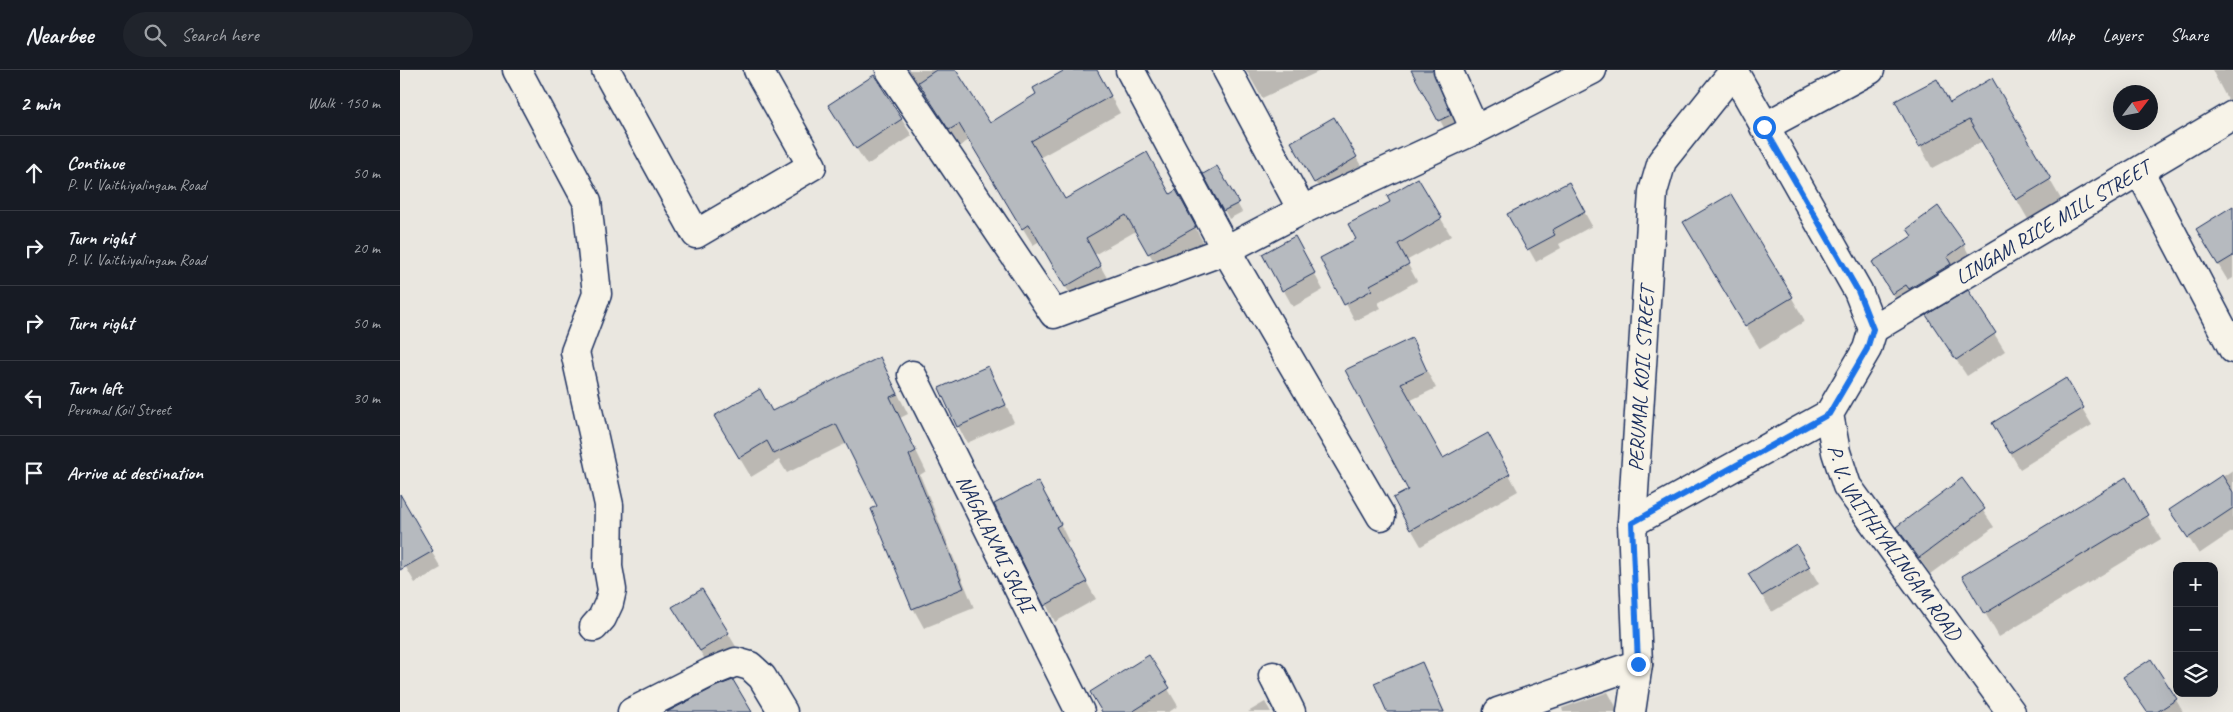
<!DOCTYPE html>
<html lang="en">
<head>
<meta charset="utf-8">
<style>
	:root { --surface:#171b24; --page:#20242c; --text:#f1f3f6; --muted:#9ea1a6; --line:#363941 }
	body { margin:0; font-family:Caveat,sans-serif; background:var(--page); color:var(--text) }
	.controls { position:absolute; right:15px; bottom:15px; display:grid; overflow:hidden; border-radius:10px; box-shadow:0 5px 20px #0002 }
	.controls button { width:45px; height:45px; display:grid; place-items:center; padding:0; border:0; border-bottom:1px solid var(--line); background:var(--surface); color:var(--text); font:25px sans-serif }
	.compass { position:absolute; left:1713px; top:15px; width:45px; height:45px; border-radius:50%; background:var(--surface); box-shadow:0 5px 20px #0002; rotate:58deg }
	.stop { position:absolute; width:15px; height:15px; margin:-11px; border:4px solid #1a73e8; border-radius:50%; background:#fff }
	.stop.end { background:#1a73e8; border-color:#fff; box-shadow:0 1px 5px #0008 }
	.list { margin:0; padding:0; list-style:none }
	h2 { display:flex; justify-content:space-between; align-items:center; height:65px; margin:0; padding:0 20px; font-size:21px }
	h2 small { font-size:16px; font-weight:400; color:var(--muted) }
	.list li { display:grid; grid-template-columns:32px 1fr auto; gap:15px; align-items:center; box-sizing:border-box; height:75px; padding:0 20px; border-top:1px solid var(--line) }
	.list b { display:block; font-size:19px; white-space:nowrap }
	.list p { margin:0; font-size:16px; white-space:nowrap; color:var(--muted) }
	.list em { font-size:16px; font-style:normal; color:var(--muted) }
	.icon { flex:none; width:28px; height:28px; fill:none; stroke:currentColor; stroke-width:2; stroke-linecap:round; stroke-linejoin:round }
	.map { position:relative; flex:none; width:1833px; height:642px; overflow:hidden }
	header { display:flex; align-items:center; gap:30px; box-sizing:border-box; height:70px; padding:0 25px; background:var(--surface); border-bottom:1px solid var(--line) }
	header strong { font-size:24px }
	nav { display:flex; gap:28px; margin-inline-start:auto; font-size:18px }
	.search { width:350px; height:45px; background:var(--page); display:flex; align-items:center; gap:12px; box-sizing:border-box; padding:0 18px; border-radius:28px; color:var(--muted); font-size:19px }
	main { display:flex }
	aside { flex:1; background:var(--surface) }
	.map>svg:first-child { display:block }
	.shadow { fill:#0003 }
	.building { fill:#b6babf; stroke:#1b2f5e }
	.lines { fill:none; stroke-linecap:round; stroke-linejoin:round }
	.street-casing { stroke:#1b2f5e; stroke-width:31 }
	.secondary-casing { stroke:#1b2f5e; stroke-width:31 }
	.street { stroke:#f7f3e8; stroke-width:28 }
	.secondary { stroke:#f7f3e8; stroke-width:28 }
	.route { stroke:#1a73e8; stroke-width:6 }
	.labels { text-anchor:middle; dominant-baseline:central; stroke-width:4; stroke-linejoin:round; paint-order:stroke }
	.street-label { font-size:21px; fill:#1b2f5e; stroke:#f7f3e8 }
</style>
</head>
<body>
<header>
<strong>Nearbee</strong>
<div class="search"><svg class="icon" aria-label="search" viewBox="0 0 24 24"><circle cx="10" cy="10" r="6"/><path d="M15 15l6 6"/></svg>Search here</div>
<nav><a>Map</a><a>Layers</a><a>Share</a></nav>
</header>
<main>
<aside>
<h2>2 min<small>Walk · 150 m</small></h2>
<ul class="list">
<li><svg class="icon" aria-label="ahead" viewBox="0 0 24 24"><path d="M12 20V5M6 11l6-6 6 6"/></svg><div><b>Continue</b><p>P. V. Vaithiyalingam Road</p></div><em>50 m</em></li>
<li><svg class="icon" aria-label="right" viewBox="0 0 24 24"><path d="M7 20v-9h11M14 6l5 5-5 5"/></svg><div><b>Turn right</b><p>P. V. Vaithiyalingam Road</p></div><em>20 m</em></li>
<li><svg class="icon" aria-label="right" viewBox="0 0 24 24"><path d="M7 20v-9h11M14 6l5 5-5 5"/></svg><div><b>Turn right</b></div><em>50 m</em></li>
<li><svg class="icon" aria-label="left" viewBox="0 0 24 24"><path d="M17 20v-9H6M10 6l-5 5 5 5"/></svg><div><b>Turn left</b><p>Perumal Koil Street</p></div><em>30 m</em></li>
<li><svg class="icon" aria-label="arrive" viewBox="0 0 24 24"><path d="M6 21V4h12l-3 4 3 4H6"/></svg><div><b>Arrive at destination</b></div></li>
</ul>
</aside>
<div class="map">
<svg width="1833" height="642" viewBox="0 0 1833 642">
	<rect width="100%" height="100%" fill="#eae7e0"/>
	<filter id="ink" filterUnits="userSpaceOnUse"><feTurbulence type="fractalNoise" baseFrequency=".02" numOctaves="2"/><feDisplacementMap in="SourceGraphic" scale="10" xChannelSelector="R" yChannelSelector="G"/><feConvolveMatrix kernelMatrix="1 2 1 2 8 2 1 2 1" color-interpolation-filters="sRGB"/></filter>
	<g filter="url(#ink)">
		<!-- shadow -->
		<g class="shadow">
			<polygon points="508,0 554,0 590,55 638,24 668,0 696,0 720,43 639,88 665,131 770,125 785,138 804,174 759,200 736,161 694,185 710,213 675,233 640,171 633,175 569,70 560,76"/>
			<polygon points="846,0 922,0 862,28"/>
			<polygon points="1013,0 1042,0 1043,25 1060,62 1049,67"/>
			<polygon points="1812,0 1833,0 1833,38 1824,23"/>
			<polygon points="475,6 512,66 467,95 429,36"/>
			<polygon points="1592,9 1662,131 1629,151 1583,71 1532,98 1520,76 1550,34"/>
			<polygon points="933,49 966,104 925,129 892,73"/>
			<polygon points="817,97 842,142 829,149 805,104"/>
			<polygon points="1018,109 1051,166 1006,191 1017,211 978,233 981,238 955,251 922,188 958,170 992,132"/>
			<polygon points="1176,127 1192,156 1159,174 1161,178 1136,192 1109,144"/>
			<polygon points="1833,137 1833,208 1828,211 1807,176"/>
			<polygon points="1564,175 1573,192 1503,240 1483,209"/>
			<polygon points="1299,177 1392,228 1405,251 1360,279"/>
			<polygon points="904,184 923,220 893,237 864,185"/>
			<polygon points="1568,222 1605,281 1567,306 1538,263"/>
			<polygon points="1011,270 1036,318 1009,331 1042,390 1097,382 1118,421 1021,476 994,429 1009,420 947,300"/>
			<polygon points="588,297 614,352 567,373 558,356"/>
			<polygon points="490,308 508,344 500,348 526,401 520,405 574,538 524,558 513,538 478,437 447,373 387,403 379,390 351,407 315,347 372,342"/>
			<polygon points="1665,310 1692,355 1620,399 1593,354"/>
			<polygon points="1833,400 1833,461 1799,484 1771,440"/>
			<polygon points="1726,409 1761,469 1599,567 1564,507"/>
			<polygon points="1562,410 1594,457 1530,504 1498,457"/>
			<polygon points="648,429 669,472 665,474 696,529 655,552 595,434"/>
			<polygon points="12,448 41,498 15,513 0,487 0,455"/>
			<polygon points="1409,497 1419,514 1372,542 1359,521"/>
			<polygon points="283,555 328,563 338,580 310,597"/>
			<polygon points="749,587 778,636 769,642 703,642"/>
			<polygon points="1021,594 1045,642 989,642"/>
			<polygon points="1208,622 1219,642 1163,642 1162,638"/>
			<polygon points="1735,624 1776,630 1783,642 1747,642"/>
			<polygon points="865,632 871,642 848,642"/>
		</g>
		<!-- building -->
		<g class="building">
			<polygon points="536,0 556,0 590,53 636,24 633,18 665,0 697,0 711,26 631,71 665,129 747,82 770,124 776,120 796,157 748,184 726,145 686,168 701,196 665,217 629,154 622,159 559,54 549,60 518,12"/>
			<polygon points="1011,0 1033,0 1051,45 1038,51"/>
			<polygon points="474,5 502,49 456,79 428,35"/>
			<polygon points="1592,8 1651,109 1616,130 1569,50 1519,77 1495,31 1537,9 1550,33"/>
			<polygon points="934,47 957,87 914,113 891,72"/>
			<polygon points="817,96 839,133 823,141 803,104"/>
			<polygon points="1018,108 1042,148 998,174 1009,194 970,215 972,220 944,235 920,188 956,169 948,154 990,132 987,126"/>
			<polygon points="1169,112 1185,142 1152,160 1155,165 1127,180 1107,144"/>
			<polygon points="1331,124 1393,227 1345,256 1283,152"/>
			<polygon points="1538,136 1565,174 1547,187 1551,194 1509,219 1506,215 1492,224 1472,192 1512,166 1507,159"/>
			<polygon points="1833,136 1833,186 1818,195 1796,159"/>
			<polygon points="895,166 915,203 882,221 862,184"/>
			<polygon points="1568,220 1596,263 1556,290 1526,245"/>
			<polygon points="1012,268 1027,301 1001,313 1043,388 1088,363 1110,404 1010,460 993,428 1008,420 945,300"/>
			<polygon points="480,287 498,324 490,327 516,381 509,385 564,518 512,539 471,439 477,436 436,354 374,384 367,371 339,388 314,346 360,319 372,341"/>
			<polygon points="588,296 606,335 557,357 539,318"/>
			<polygon points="1666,308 1684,338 1610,383 1592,353"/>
			<polygon points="1822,405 1833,422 1833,438 1788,468 1769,440"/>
			<polygon points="1726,407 1748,445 1584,544 1562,506"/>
			<polygon points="1562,408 1585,439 1519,488 1496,457"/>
			<polygon points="638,411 661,454 656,457 687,512 644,536 594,434"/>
			<polygon points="0,424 33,481 0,500"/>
			<polygon points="1396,474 1410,497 1362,526 1348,504"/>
			<polygon points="302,519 329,563 300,581 272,537"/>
			<polygon points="749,585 770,618 732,642 702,642 690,622"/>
			<polygon points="1751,589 1777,629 1757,642 1747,642 1723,607"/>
			<polygon points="1022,592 1044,642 987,642 974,613"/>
			<polygon points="333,610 352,642 267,642 317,616"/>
		</g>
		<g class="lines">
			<defs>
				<g id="street">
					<polyline points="117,0 187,131 197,224 175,282 209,435 208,497 212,520 209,533 202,548 194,557"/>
					<polyline points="206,0 296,164 412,96 358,0"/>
					<polyline points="490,0 654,244 826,180 902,140 1075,60 1192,0"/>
					<polyline points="730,0 826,180 981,446"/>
					<polyline points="827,0 902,140"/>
					<polyline points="1048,0 1075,60"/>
					<polyline points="1364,57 1470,0"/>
					<polyline points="1740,102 1833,279"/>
					<path id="s1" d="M1473 259 1833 45"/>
					<path id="s2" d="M512 305 680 642"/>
					<polyline points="1232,453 1429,344"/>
					<polyline points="873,606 891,642"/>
					<polyline points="232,642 311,602 336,592 350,596 362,607 383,642"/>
					<polyline points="1098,642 1238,594"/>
				</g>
				<g id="secondary">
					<path id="s3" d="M1333 0 1458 221 1473 259 1467 279 1429 344 1436 382 1447 416 1611 642"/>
					<path id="s4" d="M1231 642 1238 594 1232 453 1253 122 1262 91 1333 2"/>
				</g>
			</defs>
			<!-- street casing -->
			<use href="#street" class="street-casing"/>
			<!-- secondary casing -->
			<use href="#secondary" class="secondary-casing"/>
			<!-- street -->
			<use href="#street" class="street"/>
			<!-- secondary -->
			<use href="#secondary" class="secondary"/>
		</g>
	</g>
	<g class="lines" filter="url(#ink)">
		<!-- route -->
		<polyline class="route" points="1238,594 1232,453 1429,344 1467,279 1473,259 1458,221 1364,57"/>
	</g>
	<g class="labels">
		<!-- street labels -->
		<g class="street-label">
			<text stroke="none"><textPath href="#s1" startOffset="209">LINGAM RICE MILL STREET</textPath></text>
			<text stroke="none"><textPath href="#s4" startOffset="334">PERUMAL KOIL STREET</textPath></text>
			<text stroke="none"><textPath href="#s3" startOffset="538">P. V. VAITHIYALINGAM ROAD</textPath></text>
			<text stroke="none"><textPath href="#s2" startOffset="188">NAGALAXMI SALAI</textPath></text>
		</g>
	</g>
</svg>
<div class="controls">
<button>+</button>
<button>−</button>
<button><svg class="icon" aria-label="layers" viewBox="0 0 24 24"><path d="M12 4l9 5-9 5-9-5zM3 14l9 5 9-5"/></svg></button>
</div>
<svg class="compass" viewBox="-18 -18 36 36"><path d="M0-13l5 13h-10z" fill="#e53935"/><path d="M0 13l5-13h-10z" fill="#9ea1a6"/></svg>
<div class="stop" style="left:1364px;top:57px"></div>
<div class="stop end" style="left:1238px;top:594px"></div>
</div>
</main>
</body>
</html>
